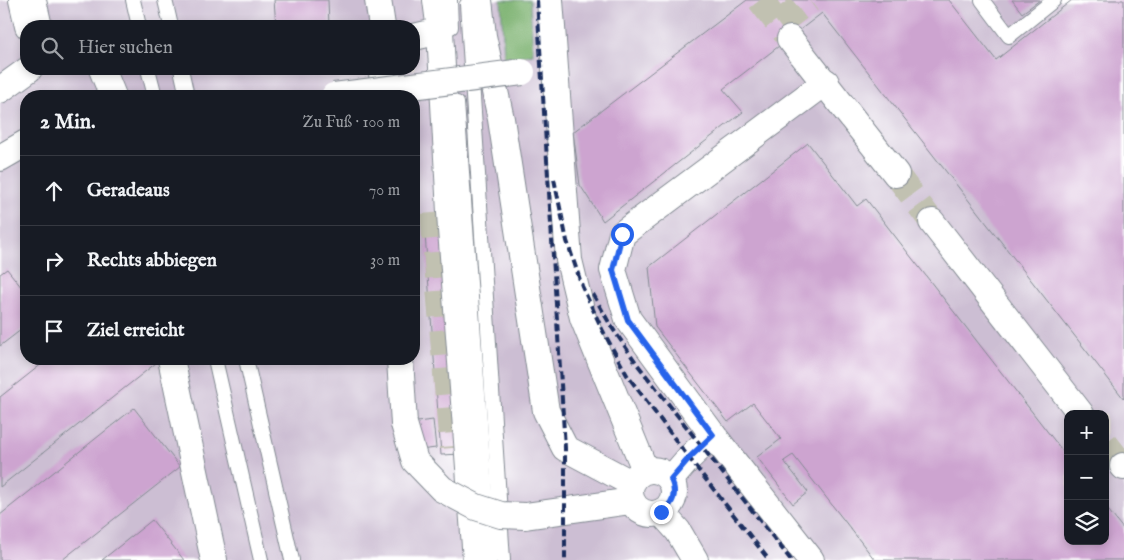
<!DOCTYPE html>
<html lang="de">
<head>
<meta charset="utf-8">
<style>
	:root { --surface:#171b24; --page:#20242c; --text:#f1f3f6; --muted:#9ea1a6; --line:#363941 }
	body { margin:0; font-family:"IM FELL English",serif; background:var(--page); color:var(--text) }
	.controls { position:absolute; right:15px; bottom:15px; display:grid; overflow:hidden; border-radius:10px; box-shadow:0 2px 8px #0003 }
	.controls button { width:45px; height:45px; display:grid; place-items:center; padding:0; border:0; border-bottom:1px solid var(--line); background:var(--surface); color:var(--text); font:25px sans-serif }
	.stop { position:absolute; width:15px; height:15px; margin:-11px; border:4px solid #2563eb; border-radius:50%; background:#fff }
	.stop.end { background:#2563eb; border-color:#fff; box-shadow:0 1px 5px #0008 }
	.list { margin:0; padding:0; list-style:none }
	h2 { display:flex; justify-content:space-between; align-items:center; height:65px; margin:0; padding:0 20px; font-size:21px }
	h2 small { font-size:16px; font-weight:400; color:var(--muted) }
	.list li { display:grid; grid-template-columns:32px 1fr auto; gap:15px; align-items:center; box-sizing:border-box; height:70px; padding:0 20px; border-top:1px solid var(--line) }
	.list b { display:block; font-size:19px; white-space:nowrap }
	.list em { font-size:16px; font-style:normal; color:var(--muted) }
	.icon { flex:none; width:28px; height:28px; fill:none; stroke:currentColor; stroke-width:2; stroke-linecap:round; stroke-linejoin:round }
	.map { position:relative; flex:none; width:1124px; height:560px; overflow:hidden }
	.search { position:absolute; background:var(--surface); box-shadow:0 2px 8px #0003; left:20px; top:20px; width:400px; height:55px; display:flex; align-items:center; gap:12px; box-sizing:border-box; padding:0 18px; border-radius:20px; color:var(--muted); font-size:19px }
	.panel { position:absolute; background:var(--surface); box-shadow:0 2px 8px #0003; left:20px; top:90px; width:400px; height:275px; border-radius:20px }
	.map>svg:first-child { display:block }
	.industrial { fill:#ccbed3; fill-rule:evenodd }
	.forest { fill:#7ab16e; stroke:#4a7066 }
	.building { fill:#cda4d0 }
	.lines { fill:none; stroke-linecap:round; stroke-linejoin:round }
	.street-tunnel { stroke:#c1c1b1; stroke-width:26; stroke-dasharray:26 13; stroke-linecap:butt }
	.lane-casing { stroke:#838a92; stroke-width:16 }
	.street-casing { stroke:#838a92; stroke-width:28 }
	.lane { stroke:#fff; stroke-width:14 }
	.street { stroke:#fff; stroke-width:26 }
	.rail { stroke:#1b2f5e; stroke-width:4; stroke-dasharray:8 4; stroke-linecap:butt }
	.street-bridge-casing { stroke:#838a92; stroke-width:28; stroke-linecap:butt }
	.street-bridge { stroke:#fff; stroke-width:26 }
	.route { stroke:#2563eb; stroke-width:6 }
</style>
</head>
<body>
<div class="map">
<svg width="1124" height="560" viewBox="0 0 1124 560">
	<rect width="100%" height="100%" fill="#fff"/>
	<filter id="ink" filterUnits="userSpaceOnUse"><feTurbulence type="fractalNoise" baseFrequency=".02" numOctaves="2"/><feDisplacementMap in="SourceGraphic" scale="10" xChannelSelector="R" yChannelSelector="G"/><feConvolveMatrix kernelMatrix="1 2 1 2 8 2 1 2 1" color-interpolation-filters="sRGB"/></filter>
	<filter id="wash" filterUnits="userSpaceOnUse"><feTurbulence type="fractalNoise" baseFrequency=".0096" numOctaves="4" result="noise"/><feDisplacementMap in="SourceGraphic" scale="20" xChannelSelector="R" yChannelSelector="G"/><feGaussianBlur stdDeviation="1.12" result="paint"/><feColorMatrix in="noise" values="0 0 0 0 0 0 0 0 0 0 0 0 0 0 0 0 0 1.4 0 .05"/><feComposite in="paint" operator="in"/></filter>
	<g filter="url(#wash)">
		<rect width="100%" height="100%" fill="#ebe5c6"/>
		<!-- industrial -->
		<path class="industrial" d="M0 0H1124V560H0ZM26 26H414V69H26ZM26 96H414V359H26ZM1068 414H1105V541H1068Z"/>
		<!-- forest -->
		<polygon class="forest" points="501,0 530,0 533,54 504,58"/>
		<g id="blocks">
			<!-- building -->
			<g class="building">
				<polygon points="274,0 328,0 329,26 276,26"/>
				<polygon points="747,0 949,0 996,60 1072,0 1124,0 1124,399 822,13 723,89 743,112 603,221 580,185 573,132"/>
				<polygon points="1012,0 1040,0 1022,13"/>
				<polygon points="808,143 857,206 866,199 1068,458 1068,541 1105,541 1105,506 1124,530 1124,560 875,560 793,455 784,461 808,492 793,504 757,457 781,439 753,403 728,422 655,327 649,267"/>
				<polygon points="444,218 462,454 441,455 424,220"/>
				<polygon points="7,269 26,293 26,326 0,346 0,274"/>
				<polygon points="48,359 153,359 156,363 0,487 0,397"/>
				<polygon points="134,408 180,467 62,560 0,560 0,515"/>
				<polygon points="433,420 436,448 420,450 417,422"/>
				<polygon points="152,520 184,560 102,560"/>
			</g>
		</g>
	</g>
	<g filter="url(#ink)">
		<use href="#blocks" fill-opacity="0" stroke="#838a92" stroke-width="1"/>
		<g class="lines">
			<!-- street-tunnel -->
			<g class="street-tunnel">
				<polyline points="760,0 790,39"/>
				<polyline points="778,24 810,0"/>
				<polyline points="896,174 932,222"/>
				<polyline points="433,213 452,448"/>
				<polyline points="1105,443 1123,466"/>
			</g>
			<defs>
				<g id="lane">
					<polyline points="39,0 45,26"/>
					<polyline points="133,0 139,26"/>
					<polyline points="165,0 171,26"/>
					<polyline points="450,0 451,27"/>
					<polyline points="982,0 1009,36 1054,0"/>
					<polyline points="467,4 503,560"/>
					<polyline points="148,69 155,96"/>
					<polyline points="181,69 187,96"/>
					<polyline points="457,103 490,560"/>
					<polyline points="215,359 261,560"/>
					<polyline points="246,359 292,560"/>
				</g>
				<g id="street">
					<polyline points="22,0 28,26"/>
					<polyline points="378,0 382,26"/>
					<polyline points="436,0 440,31 451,230 476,560"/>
					<polyline points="479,0 483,36 501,119 546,411 565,448 631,483"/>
					<polyline points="550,0 569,260 583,318 645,470"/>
					<polyline points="414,37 440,31"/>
					<polyline points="790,39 896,174"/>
					<polyline points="102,69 113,96"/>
					<polyline points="382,69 383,96"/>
					<polyline points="0,90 29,69"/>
					<polyline points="0,158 26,143"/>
					<polyline points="932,222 1081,414"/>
					<polyline points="171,359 214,560"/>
					<polyline points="400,359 404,424"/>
					<polyline points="1123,466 1124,467"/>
					<circle cx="652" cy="492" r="22"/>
					<polyline points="671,479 689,458 713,435"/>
					<polyline points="661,512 678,531 695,560"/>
					<polyline points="525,516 631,501"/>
					<polyline points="811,560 713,435 628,319 613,270 622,234 826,82"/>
				</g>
			</defs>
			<!-- lane casing -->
			<use href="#lane" class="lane-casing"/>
			<!-- street casing -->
			<use href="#street" class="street-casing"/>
			<!-- lane -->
			<use href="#lane" class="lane"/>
			<!-- street -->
			<use href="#street" class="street"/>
			<!-- rail -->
			<g class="rail">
				<polyline points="537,0 565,448 565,560"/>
				<polyline points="554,179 567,241 582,286 603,331 627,375 689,458 769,560"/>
				<polyline points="593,294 611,326 637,364 791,560"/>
			</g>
			<defs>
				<g id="street-bridge">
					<polyline points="334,96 522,72"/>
					<polyline points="404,424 415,461 442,489 476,507 501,515 525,516"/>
				</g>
			</defs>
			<!-- street-bridge casing -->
			<use href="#street-bridge" class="street-bridge-casing"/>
			<!-- street-bridge -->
			<use href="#street-bridge" class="street-bridge"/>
		</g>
	</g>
	<g class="lines" filter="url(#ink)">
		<!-- route -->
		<path class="route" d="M622 234 613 270 628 320 713 435 689 458 671 479C677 493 674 504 661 512"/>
	</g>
</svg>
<div class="controls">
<button>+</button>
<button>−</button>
<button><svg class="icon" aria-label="layers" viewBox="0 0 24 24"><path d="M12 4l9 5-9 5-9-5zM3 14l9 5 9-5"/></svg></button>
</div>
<div class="stop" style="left:622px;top:234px"></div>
<div class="stop end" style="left:661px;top:512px"></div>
<div class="search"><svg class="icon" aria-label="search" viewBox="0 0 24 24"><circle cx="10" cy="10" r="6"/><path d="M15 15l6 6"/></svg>Hier suchen</div>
<section class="panel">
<h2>2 Min.<small>Zu Fuß · 100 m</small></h2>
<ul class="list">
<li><svg class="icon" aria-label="ahead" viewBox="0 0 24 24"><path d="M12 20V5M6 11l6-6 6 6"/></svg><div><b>Geradeaus</b></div><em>70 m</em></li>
<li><svg class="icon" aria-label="right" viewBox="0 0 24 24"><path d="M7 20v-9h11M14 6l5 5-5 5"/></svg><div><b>Rechts abbiegen</b></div><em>30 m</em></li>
<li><svg class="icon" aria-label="arrive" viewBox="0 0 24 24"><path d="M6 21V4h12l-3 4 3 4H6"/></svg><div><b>Ziel erreicht</b></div></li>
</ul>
</section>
</div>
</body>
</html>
